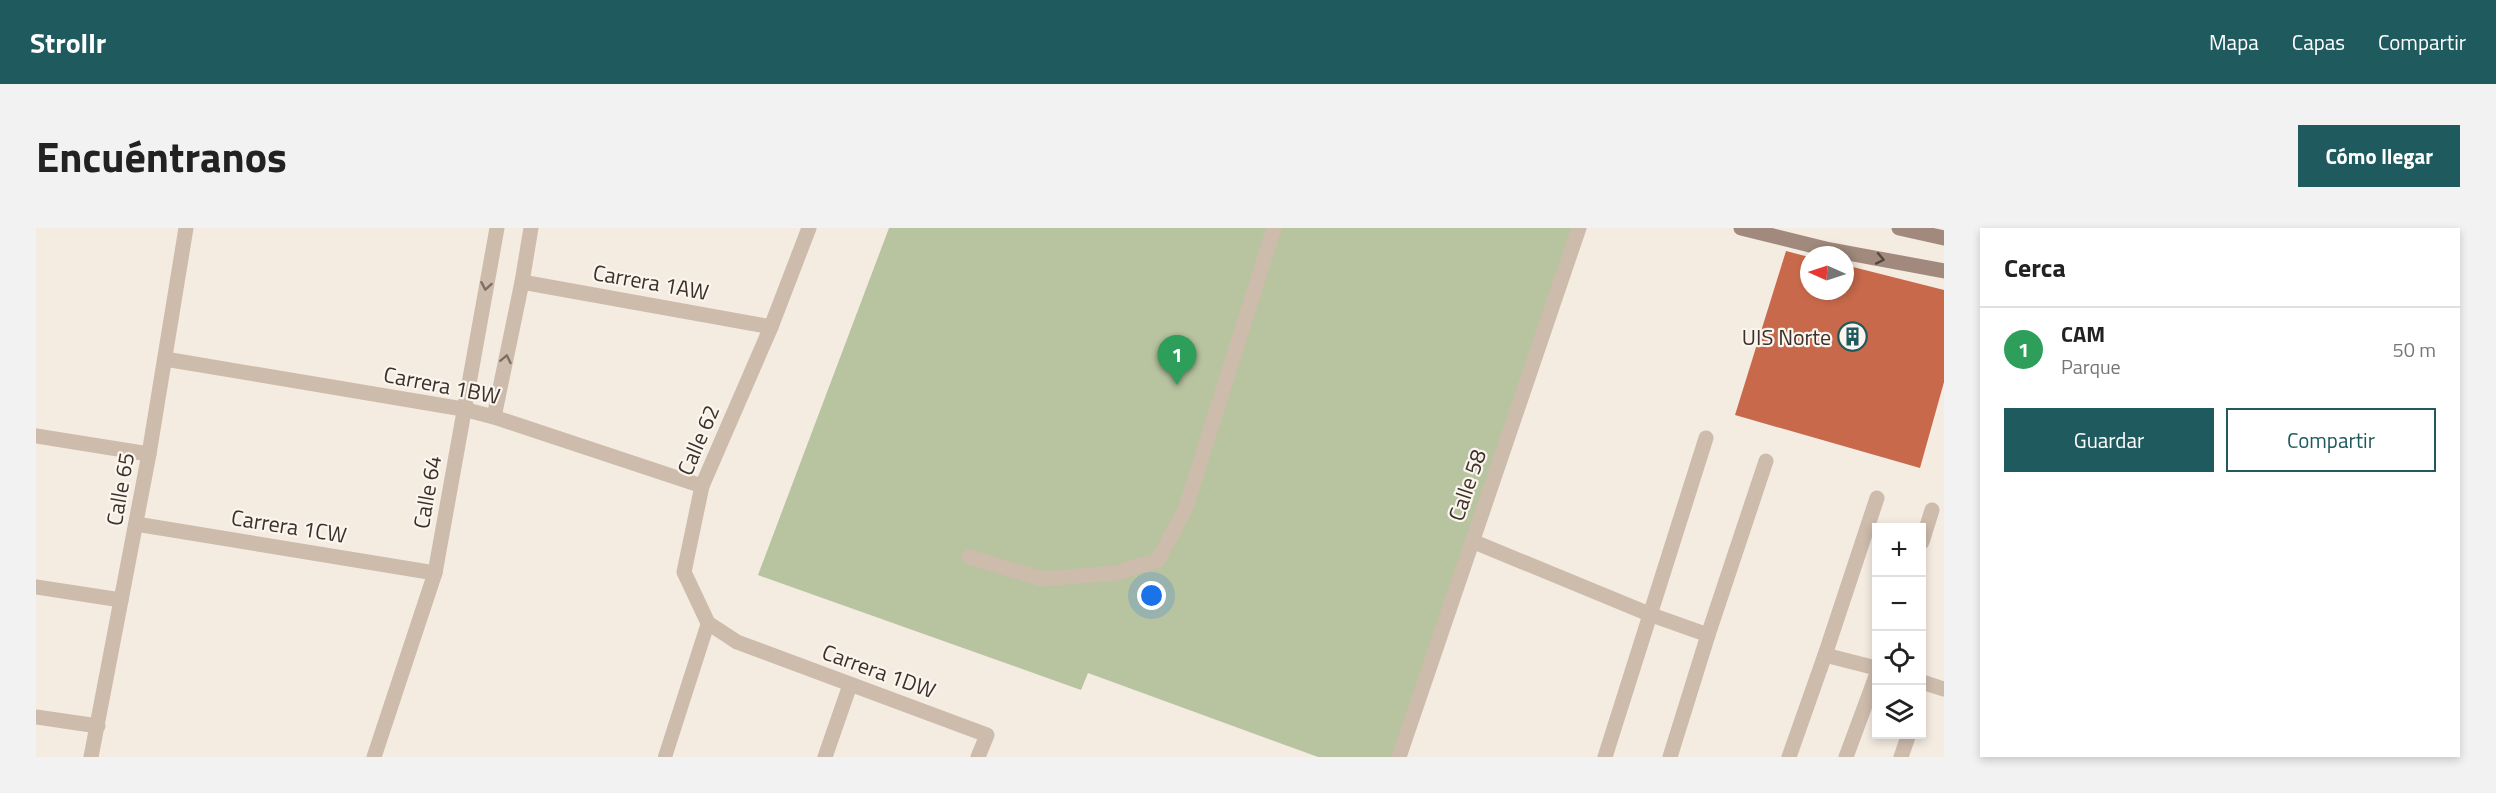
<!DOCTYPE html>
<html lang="es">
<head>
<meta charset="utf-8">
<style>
	:root { --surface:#fff; --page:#f2f2f2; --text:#222; --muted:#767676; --line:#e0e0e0; --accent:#1f5a5e }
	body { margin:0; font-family:"Titillium Web",sans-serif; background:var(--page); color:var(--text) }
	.controls { position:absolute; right:18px; bottom:18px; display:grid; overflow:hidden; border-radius:0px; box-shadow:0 3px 9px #0003 }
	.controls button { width:54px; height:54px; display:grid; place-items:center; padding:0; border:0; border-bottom:2px solid var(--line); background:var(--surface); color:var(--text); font:30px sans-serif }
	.compass { position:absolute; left:1764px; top:18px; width:54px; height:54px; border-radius:50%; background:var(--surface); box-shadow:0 3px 9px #0003; rotate:273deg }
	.you { position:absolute; left:1116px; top:368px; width:21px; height:21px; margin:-15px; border:4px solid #fff; border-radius:50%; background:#1a73e8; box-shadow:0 0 0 9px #1a73e833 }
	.badge { display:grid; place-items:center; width:39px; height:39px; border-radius:50%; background:var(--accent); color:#fff; font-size:20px; font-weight:700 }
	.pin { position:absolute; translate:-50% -50px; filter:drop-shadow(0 2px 3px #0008) }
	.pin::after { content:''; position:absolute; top:32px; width:21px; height:18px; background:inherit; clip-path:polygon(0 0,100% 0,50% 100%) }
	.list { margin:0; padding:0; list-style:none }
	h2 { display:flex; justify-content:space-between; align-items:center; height:78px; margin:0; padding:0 24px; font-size:26px }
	h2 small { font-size:20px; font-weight:400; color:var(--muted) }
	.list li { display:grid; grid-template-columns:39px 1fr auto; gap:18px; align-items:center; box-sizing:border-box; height:84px; padding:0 24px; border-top:2px solid var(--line) }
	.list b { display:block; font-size:22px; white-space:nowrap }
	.list p { margin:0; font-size:20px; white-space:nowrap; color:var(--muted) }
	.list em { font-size:20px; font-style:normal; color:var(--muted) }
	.actions { display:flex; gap:12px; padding:18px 24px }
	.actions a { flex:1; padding:14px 0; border:2px solid var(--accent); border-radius:0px; text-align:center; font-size:21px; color:var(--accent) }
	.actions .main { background:var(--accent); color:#fff }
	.icon { flex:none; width:33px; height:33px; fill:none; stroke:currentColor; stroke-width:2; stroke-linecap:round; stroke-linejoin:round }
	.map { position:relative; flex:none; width:1908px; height:529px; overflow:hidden; border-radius:0px }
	header { display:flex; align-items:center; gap:36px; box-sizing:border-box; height:84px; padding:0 30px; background:var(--accent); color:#fff }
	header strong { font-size:28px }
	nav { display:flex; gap:33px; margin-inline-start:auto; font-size:21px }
	.intro { display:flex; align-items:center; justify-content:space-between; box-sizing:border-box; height:144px; padding:0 36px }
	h1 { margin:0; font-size:42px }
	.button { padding:15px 27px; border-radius:0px; background:var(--accent); color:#fff; font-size:21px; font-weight:700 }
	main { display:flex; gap:36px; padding:0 36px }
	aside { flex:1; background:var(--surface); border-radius:0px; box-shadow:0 3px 9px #0003 }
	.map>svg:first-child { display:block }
	.green { fill:#b8c4a0 }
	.building { fill:#c8694b }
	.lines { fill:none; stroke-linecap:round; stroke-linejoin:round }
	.service { stroke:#cdbbac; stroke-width:14 }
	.minor { stroke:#cdbbac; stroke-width:15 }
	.secondary { stroke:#a18a7d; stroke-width:15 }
	.oneway { stroke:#544640 }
	.oneway2 { stroke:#7d6f65 }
	.labels { text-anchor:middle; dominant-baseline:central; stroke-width:4.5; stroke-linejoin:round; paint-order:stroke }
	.street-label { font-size:22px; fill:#3b302b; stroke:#fbf5ee }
	.poi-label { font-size:22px; fill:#3b302b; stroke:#fbf5ee; text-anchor:end }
</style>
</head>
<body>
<header>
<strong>Strollr</strong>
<nav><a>Mapa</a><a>Capas</a><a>Compartir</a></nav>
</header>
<div class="intro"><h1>Encuéntranos</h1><a class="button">Cómo llegar</a></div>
<main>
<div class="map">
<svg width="1908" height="529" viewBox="0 0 1908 529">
	<rect width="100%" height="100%" fill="#f4ebe1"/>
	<!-- green -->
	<polygon class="green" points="853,0 1542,0 1363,529 1282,529 1052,445 1045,462 722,347"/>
	<!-- building -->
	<polygon class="building" points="1750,23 1773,29 1773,63 1809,63 1809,37 1908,62 1908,154 1884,240 1699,187"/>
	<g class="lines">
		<!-- service -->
		<polyline class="service" points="629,529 672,395"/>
		<!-- minor -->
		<g class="minor">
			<polyline points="773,0 735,99 666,258 648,344 672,395 701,414 951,507 942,529"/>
			<polyline points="486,54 735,99"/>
			<polyline points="129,131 427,181 458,189 666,258"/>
			<polyline points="458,189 486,54 495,0"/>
			<polyline points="0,208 113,226"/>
			<polyline points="100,296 399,345"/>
			<polyline points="1436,313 1613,386 1672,407 1634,529"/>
			<polyline points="1886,314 1896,282"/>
			<polyline points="933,329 1006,351 1080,345 1122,332 1150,279 1238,0"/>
			<polyline points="0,359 85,372"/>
			<polyline points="1672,407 1730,233"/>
			<polyline points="1840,440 1789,427 1841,270"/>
			<polyline points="1886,454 1908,461"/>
			<polyline points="0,489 62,498"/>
			<polyline points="55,529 113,226 150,0"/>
			<polyline points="338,529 399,345 461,0"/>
			<polyline points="789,529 814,457"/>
			<polyline points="1363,529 1543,0"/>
			<polyline points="1569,529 1670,210"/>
			<polyline points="1753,529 1789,427"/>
			<polyline points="1810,529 1840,448"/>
			<polyline points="1865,529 1873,506"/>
		</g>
		<!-- secondary -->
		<g class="secondary">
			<polyline points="1705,0 1790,21 1908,43"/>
			<polyline points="1863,0 1908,10"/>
		</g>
	</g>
	<!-- one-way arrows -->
	<defs><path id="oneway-chevron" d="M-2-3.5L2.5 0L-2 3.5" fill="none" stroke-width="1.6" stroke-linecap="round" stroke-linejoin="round" transform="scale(1.5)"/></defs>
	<use class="oneway" href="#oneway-chevron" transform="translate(1844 31) rotate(11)"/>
	<g class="oneway2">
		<use href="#oneway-chevron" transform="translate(450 58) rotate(100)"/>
		<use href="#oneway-chevron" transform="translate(470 131) rotate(-78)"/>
	</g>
	<!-- icons -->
	<defs>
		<symbol id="building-ring" viewBox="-11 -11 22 22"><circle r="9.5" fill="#fbf5ee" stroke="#1f5a5e" stroke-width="1.5"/><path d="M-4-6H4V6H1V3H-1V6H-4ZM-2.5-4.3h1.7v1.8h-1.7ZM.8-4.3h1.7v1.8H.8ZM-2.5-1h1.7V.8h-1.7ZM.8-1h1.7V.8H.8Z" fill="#1f5a5e"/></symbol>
	</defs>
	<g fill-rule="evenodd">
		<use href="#building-ring" x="1800" y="92" width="33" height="33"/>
	</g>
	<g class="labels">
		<!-- street labels -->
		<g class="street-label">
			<text transform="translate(615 54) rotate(10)">Carrera 1AW</text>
			<text transform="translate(406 157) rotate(11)">Carrera 1BW</text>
			<text transform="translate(662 212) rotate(-67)">Calle 62</text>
			<text transform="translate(1431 257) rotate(-71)">Calle 58</text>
			<text transform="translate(84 261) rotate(-80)">Calle 65</text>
			<text transform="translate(391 264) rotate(-80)">Calle 64</text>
			<text transform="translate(253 298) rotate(9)">Carrera 1CW</text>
			<text transform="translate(843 443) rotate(20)">Carrera 1DW</text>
		</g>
		<!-- poi labels -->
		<g class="poi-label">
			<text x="1795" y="109">UIS Norte</text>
		</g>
	</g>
</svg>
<div class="controls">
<button>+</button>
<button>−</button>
<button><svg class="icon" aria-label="locate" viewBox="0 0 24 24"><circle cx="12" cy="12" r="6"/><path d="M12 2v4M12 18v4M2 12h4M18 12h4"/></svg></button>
<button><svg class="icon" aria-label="layers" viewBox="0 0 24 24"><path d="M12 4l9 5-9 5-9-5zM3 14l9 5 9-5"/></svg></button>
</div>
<svg class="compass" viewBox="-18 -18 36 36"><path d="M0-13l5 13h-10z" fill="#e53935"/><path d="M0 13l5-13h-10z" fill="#767676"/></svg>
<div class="you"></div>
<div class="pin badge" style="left:1141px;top:157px;background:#2e9e5b">1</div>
</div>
<aside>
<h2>Cerca<small></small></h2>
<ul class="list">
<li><span class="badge" style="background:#2e9e5b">1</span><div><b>CAM</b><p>Parque</p></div><em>50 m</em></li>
</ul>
<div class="actions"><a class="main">Guardar</a><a>Compartir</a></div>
</aside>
</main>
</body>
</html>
